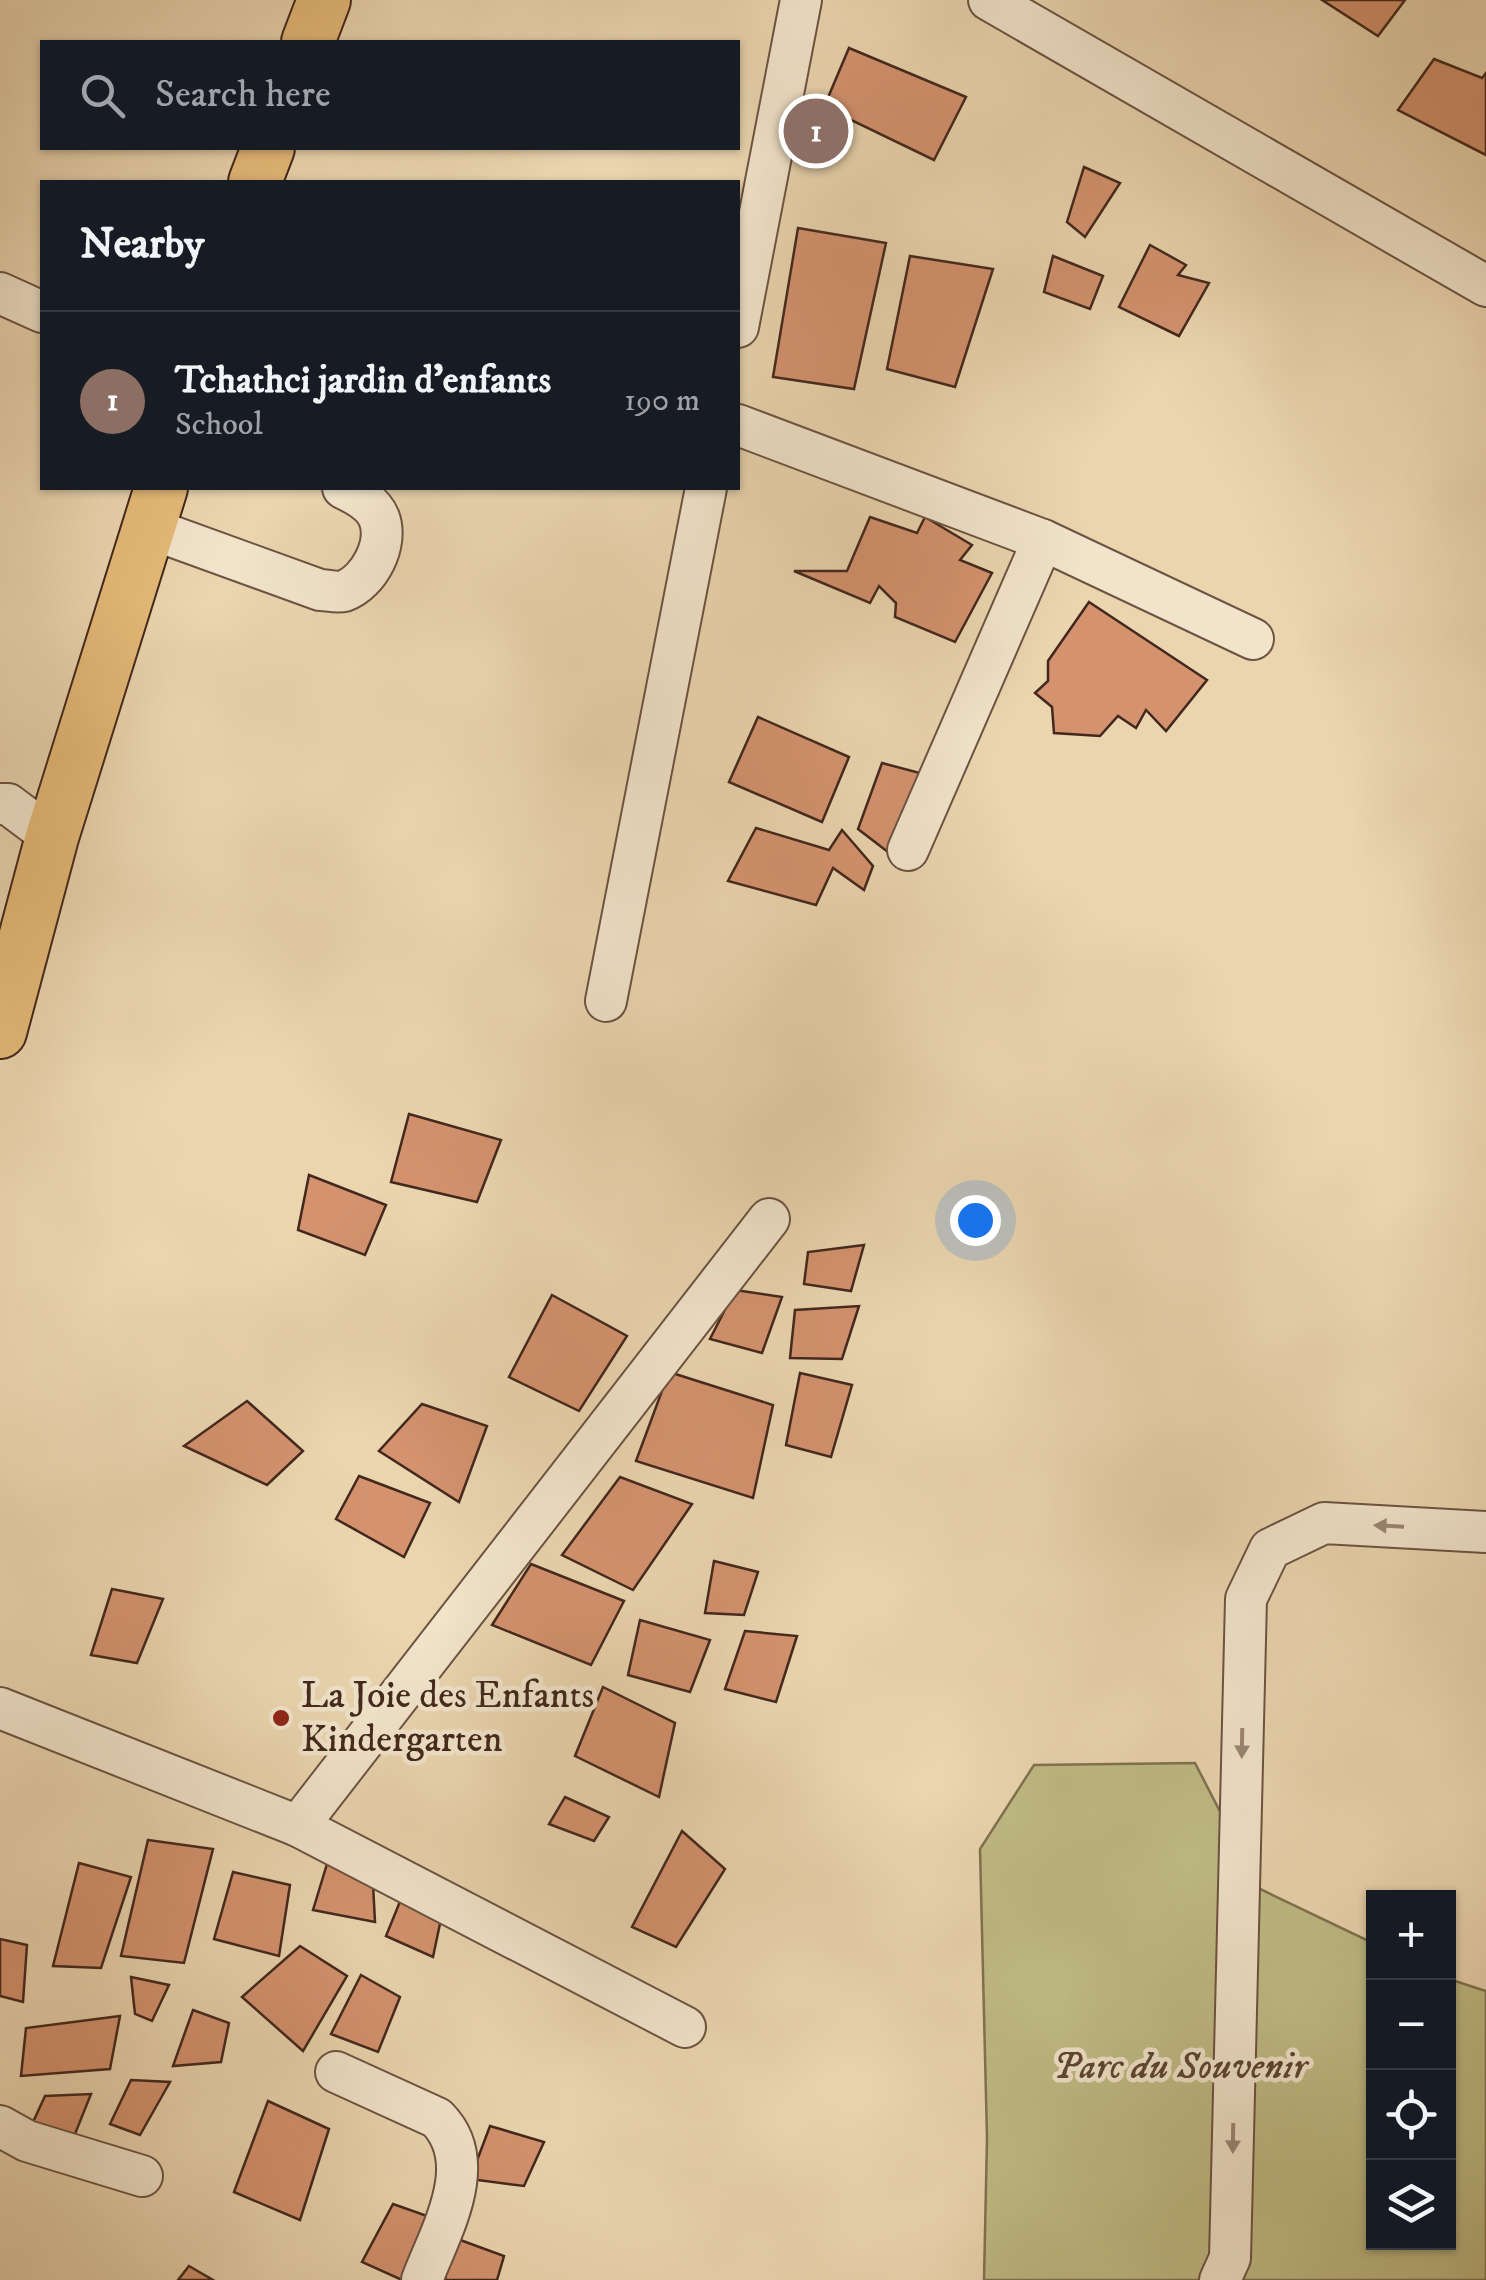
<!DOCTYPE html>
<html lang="en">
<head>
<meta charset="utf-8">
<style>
	:root { --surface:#171b24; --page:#20242c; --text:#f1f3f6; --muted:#9ea1a6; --line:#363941; --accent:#c59692 }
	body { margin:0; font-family:"IM FELL DW Pica",serif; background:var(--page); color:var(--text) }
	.controls { position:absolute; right:30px; bottom:30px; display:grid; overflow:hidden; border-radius:0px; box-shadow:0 2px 8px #0004 }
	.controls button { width:90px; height:90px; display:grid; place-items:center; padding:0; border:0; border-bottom:2px solid var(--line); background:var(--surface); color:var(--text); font:50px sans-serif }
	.you { position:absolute; left:975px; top:1220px; width:35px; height:35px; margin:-25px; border:8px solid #fff; border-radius:50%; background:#1a73e8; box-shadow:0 0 0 15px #1a73e833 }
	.badge { display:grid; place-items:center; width:65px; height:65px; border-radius:50%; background:var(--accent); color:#fff; font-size:32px; font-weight:700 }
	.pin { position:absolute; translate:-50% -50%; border:5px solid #fff; box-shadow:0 2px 10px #0006 }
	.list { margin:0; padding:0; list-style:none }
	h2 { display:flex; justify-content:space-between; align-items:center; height:130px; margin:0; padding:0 40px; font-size:42px }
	h2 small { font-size:32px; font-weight:400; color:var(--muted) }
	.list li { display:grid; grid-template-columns:65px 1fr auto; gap:30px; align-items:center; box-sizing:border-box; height:180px; padding:0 40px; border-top:2px solid var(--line) }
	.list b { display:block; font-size:38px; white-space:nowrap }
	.list p { margin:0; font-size:32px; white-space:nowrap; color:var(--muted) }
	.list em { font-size:32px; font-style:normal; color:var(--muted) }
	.icon { flex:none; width:55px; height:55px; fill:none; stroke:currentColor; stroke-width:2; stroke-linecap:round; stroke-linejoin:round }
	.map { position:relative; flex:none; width:1486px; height:2280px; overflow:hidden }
	.search { position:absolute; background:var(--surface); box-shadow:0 2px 8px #0004; left:40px; top:40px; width:700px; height:110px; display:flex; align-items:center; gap:25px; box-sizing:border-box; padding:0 35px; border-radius:0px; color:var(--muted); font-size:38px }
	.panel { position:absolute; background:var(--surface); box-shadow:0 2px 8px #0004; left:40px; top:180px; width:700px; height:310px; border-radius:0px }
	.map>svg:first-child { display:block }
	.green { fill:#bfbb85; stroke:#807251; stroke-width:2.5 }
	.building { fill:#d4926f; stroke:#42281d; stroke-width:2.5 }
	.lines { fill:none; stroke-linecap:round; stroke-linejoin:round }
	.minor-casing { stroke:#6c5342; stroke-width:44 }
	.major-casing { stroke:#42281d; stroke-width:56 }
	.minor { stroke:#f1e4cb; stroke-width:40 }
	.major { stroke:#e5ba78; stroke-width:52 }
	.oneway { fill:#9a8674 }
	.poi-dot { fill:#8f2418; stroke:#f1e4cb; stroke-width:4 }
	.labels { text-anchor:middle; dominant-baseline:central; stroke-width:9; stroke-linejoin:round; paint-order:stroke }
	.poi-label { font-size:38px; fill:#42281d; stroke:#f1e4cb; text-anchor:start }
	.park-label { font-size:38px; font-style:italic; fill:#5b4532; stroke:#f1e4cb }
</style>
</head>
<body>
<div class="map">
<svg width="1486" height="2280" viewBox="0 0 1486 2280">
	<rect width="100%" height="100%" fill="#ead5af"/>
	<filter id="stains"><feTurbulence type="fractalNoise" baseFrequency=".002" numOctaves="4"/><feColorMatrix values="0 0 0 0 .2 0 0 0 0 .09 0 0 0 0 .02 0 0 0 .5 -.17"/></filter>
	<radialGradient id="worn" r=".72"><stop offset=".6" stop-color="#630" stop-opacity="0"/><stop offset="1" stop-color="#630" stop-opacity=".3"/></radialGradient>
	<!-- green -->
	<polygon class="green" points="1195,1763 1260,1889 1373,1943 1374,2242 1448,2242 1449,1979 1486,1991 1486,2280 984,2280 987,2138 980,1849 1034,1765"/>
	<!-- building -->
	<g class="building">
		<polygon points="1322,0 1405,0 1378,36"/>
		<polygon points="849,48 966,97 934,160 824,107"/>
		<polygon points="1434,59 1482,78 1486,73 1486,155 1398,110"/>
		<polygon points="1084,167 1120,183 1085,237 1067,222"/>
		<polygon points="798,228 886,243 854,389 773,377"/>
		<polygon points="1150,245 1186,265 1178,275 1209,283 1179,336 1119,307"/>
		<polygon points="910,256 993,269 955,387 887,369"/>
		<polygon points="1053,256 1103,276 1090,309 1044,292"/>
		<polygon points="870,517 917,533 925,517 972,545 960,560 992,573 955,642 895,617 896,603 879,586 870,603 794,571 847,571"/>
		<polygon points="1089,602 1207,680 1166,731 1146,710 1136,728 1118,716 1100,736 1054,733 1052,707 1035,693 1048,681 1048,661"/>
		<polygon points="758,717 849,757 822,822 729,782"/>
		<polygon points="882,763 920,773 888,852 858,829"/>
		<polygon points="756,828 829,850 842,830 873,866 864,890 833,868 816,905 728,881"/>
		<polygon points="409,1114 501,1140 477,1202 391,1182"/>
		<polygon points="309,1175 386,1205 365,1255 298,1230"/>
		<polygon points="864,1245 851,1291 804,1284 808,1252"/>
		<polygon points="735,1290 782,1297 762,1353 710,1339"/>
		<polygon points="552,1295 627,1336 579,1411 509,1377"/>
		<polygon points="859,1306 842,1359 790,1358 795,1310"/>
		<polygon points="669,1372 773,1405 753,1498 636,1461"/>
		<polygon points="800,1373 852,1385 831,1457 786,1445"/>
		<polygon points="247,1401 303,1451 267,1485 184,1446"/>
		<polygon points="422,1404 487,1426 459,1502 379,1451"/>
		<polygon points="359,1476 430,1503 404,1557 336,1519"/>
		<polygon points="620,1477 692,1504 633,1590 562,1555"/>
		<polygon points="714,1561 758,1572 744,1615 705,1613"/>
		<polygon points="531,1564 624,1601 591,1665 492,1625"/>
		<polygon points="112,1589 163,1599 137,1663 91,1655"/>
		<polygon points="640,1620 710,1640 690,1692 628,1675"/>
		<polygon points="745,1631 797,1636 776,1702 725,1689"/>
		<polygon points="603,1687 675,1723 659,1797 575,1756"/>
		<polygon points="565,1797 609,1817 594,1841 549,1824"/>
		<polygon points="682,1831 725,1869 676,1947 632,1927"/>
		<polygon points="148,1840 213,1849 184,1963 121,1956"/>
		<polygon points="79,1863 131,1877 101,1968 53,1966"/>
		<polygon points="327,1864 373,1884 375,1922 313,1910"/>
		<polygon points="233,1872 290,1885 279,1956 214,1939"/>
		<polygon points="401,1899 441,1919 433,1957 386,1936"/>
		<polygon points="0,1939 27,1945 23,2002 0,1996"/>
		<polygon points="300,1946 347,1976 303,2051 242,1997"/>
		<polygon points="361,1975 400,1997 378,2052 331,2034"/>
		<polygon points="131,1977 169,1985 152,2021 135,2014"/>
		<polygon points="193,2010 229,2023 221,2062 173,2066"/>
		<polygon points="120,2016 110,2069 21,2076 26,2028"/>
		<polygon points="131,2080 170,2082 140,2135 110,2124"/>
		<polygon points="91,2094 73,2139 28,2133 45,2096"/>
		<polygon points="268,2101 329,2129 300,2220 234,2192"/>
		<polygon points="490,2126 544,2142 524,2186 470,2179"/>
		<polygon points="393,2204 430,2217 411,2280 402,2280 362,2262"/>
		<polygon points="452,2237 504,2256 497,2280 445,2280"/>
		<polygon points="189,2266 213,2280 178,2280"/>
	</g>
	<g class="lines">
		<defs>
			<g id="minor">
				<polyline points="989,0 1486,286"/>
				<polyline points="0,293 42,312"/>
				<polyline points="738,327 801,0"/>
				<polyline points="738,425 1043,540 1253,639"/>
				<path d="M149 528 320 590C327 590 337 593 344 591 369 582 389 544 379 518 373 503 357 495 343 488"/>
				<polyline points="0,804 8,804 52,837"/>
				<polyline points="908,850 1043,540"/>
				<polyline points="606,1001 706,488"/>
				<polyline points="0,1708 298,1826 685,2027"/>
				<polyline points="298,1826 769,1219"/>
				<path d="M336 2072 437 2118C482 2163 440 2232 422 2280"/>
				<polyline points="0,2126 27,2141 142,2176"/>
				<polyline points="1220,2280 1230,2258 1246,1599 1270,1549 1324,1523 1486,1532"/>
			</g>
			<g id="major">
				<polyline points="308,42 324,0"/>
				<polyline points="255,182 268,148"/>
				<polyline points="0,1032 52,837 161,488"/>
			</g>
		</defs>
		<!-- minor casing -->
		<use href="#minor" class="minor-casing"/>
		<!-- major casing -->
		<use href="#major" class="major-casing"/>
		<!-- minor -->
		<use href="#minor" class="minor"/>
		<!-- major -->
		<use href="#major" class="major"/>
	</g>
	<!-- one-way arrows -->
	<defs><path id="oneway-solid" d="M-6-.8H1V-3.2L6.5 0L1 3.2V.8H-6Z" transform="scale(2.5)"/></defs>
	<g class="oneway">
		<use href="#oneway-solid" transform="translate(1389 1526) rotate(-177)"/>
		<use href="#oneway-solid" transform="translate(1242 1743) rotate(91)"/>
		<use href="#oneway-solid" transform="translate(1233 2138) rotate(91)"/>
	</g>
	<!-- markers -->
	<circle class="poi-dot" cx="281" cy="1718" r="10"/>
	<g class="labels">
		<!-- poi labels -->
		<g class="poi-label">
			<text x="301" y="1696">La Joie des Enfants<tspan x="301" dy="44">Kindergarten</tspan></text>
		</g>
		<!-- park labels -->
		<g class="park-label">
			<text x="1180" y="2067">Parc du Souvenir</text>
		</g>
	</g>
	<rect width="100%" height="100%" filter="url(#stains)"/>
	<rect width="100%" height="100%" fill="url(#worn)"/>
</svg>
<div class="controls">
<button>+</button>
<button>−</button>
<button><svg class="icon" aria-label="locate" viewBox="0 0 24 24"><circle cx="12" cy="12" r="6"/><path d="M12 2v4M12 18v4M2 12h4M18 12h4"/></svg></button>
<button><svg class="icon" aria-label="layers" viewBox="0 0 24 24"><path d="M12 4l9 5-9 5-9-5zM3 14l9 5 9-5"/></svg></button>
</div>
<div class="you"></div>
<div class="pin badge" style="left:816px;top:131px;background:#8d6e63">1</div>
<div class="search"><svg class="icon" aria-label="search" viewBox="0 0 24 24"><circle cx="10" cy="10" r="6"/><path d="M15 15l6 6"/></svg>Search here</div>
<section class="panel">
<h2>Nearby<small></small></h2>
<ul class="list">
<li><span class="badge" style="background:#8d6e63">1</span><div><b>Tchathci jardin d'enfants</b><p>School</p></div><em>190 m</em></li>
</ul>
</section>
</div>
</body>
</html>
